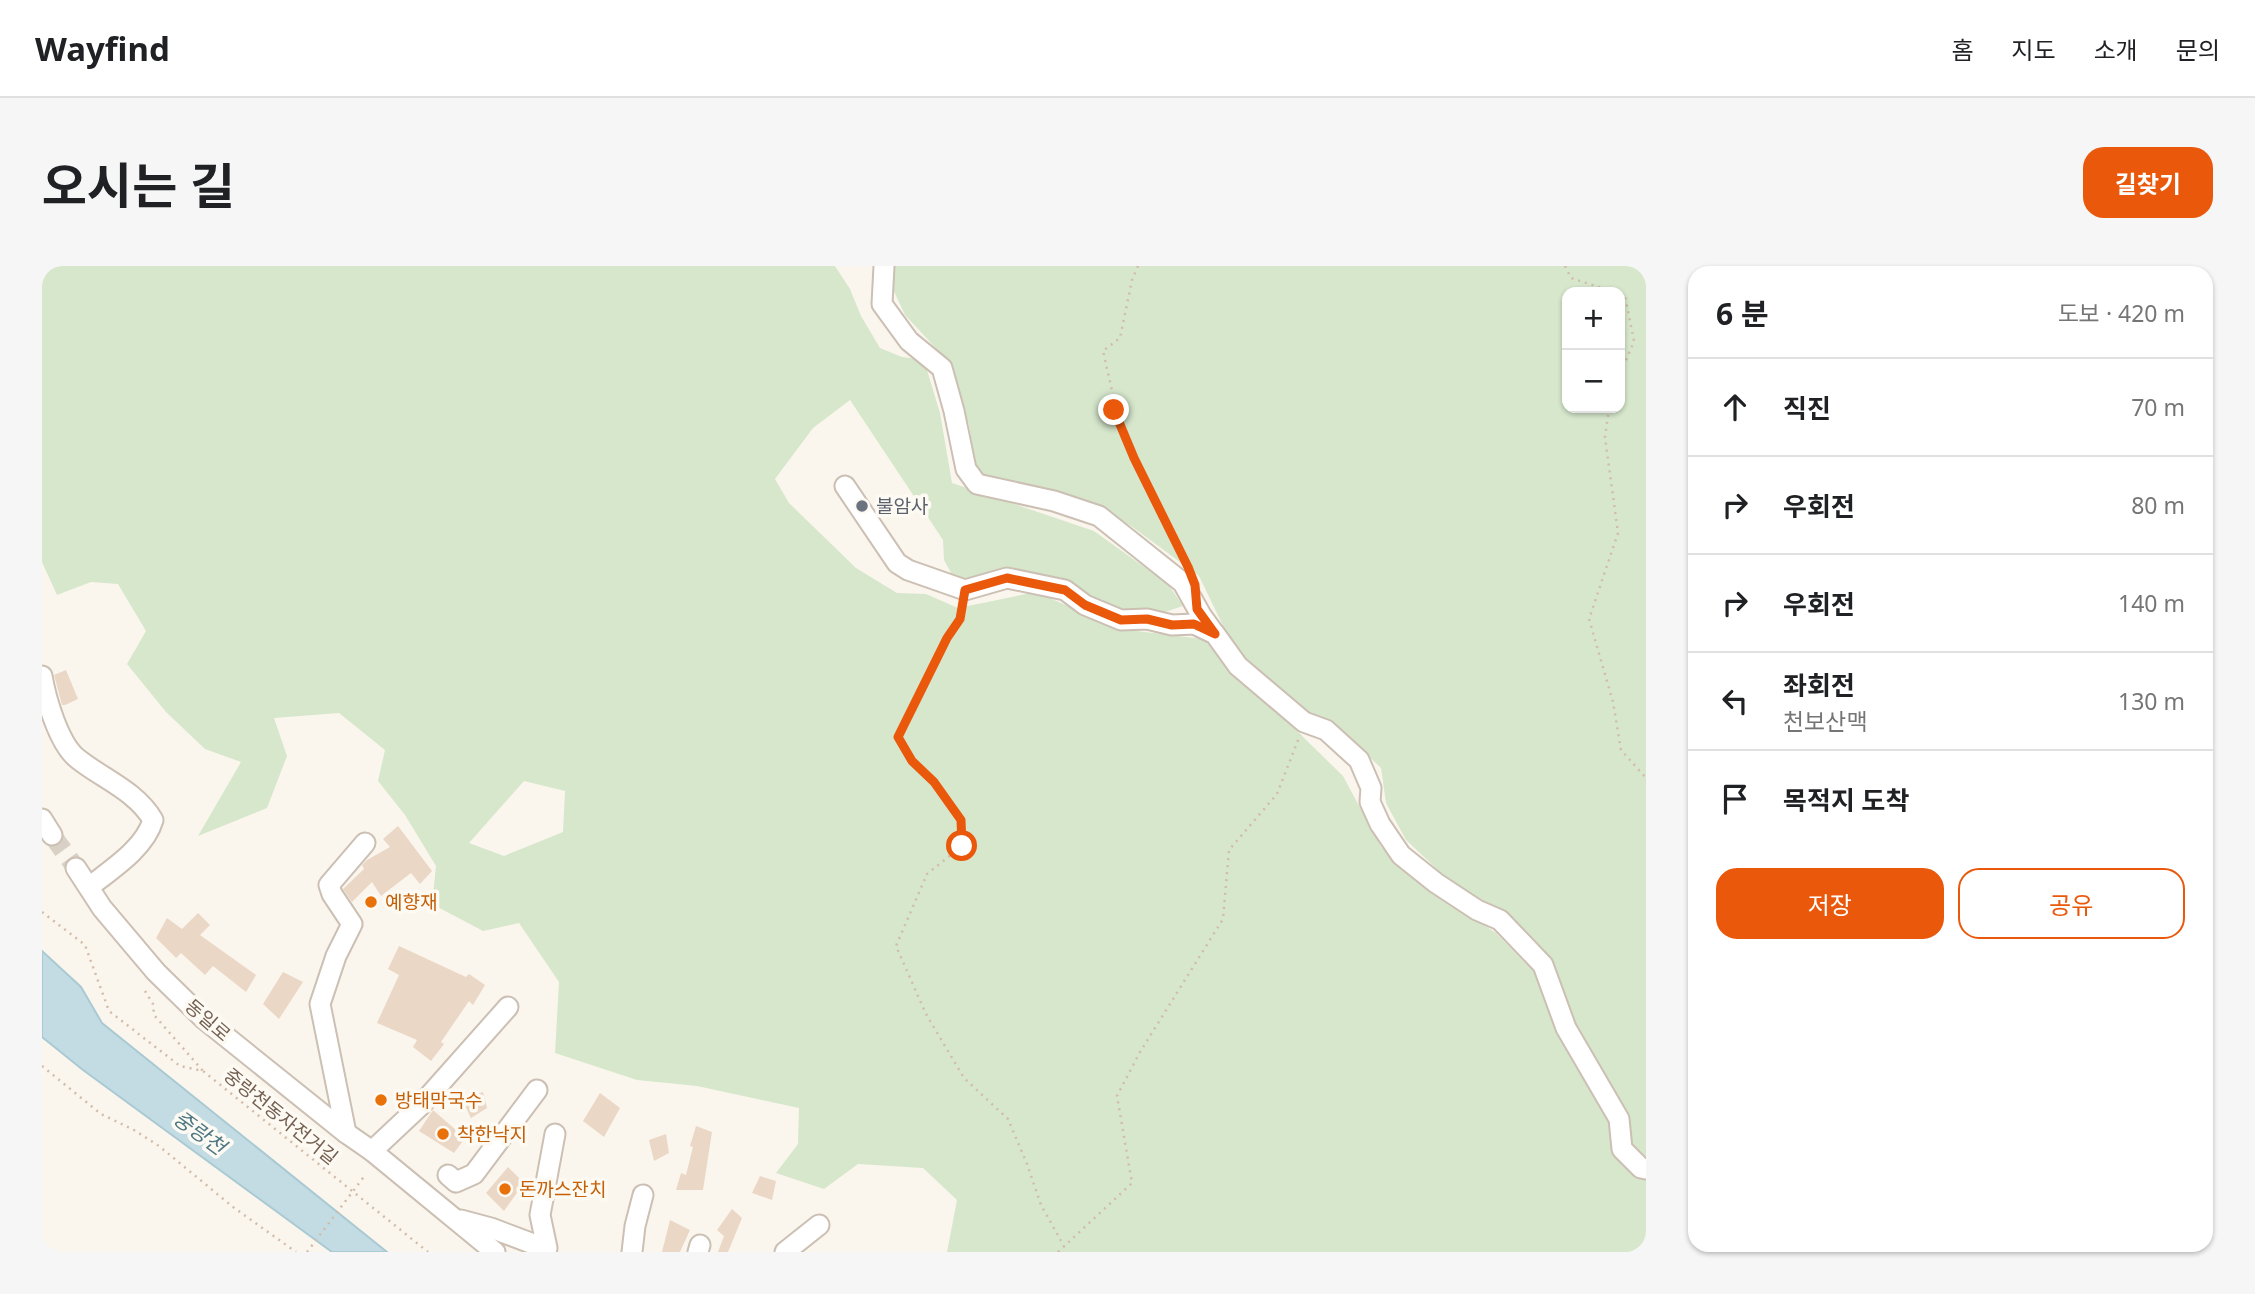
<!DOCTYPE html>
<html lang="ko">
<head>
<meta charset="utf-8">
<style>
	:root { --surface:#fff; --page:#f6f6f6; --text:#202124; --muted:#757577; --line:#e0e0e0; --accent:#ea580c }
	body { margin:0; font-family:"Noto Sans","Noto Sans KR",sans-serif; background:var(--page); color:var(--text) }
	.controls { position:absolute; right:21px; top:21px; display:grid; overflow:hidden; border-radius:14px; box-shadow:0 2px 5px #0004 }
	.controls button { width:63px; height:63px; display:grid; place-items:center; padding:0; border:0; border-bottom:2px solid var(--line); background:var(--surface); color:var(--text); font:35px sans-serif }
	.stop { position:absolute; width:21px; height:21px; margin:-16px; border:5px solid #ea580c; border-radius:50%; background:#fff }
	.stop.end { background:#ea580c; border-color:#fff; box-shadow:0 2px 7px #0008 }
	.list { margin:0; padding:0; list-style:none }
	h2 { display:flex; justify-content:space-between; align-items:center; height:91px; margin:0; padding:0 28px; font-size:30px }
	h2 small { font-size:23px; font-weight:400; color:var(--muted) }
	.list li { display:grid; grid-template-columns:46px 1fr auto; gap:21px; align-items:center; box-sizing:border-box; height:98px; padding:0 28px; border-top:2px solid var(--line) }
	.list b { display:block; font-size:26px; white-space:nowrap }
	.list p { margin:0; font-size:23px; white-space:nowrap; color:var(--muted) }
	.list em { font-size:23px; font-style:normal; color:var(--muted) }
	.actions { display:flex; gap:14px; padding:21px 28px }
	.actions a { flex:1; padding:16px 0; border:2px solid var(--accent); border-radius:21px; text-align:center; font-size:24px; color:var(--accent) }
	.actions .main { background:var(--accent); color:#fff }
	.icon { flex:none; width:38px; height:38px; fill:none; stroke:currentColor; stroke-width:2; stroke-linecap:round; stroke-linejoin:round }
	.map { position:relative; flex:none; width:1604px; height:986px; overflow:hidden; border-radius:21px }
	header { display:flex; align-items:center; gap:42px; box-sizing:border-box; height:98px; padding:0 35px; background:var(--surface); border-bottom:2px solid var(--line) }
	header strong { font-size:33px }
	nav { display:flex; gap:38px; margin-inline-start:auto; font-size:24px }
	.intro { display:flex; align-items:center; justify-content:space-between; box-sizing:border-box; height:168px; padding:0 42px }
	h1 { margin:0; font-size:49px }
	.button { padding:18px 32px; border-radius:21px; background:var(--accent); color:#fff; font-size:24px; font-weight:700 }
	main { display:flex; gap:42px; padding:0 42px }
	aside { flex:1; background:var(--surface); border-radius:21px; box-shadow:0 2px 5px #0004 }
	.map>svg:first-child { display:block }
	.green { fill:#d6e7cc; fill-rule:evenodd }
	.water { fill:#c3dce3; stroke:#aacad3; stroke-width:2 }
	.building { fill:#ebd7c6 }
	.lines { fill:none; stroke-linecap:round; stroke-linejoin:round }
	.minor-tunnel { stroke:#d9d0c6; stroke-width:19; stroke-dasharray:19 10; stroke-linecap:butt }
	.minor-casing { stroke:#ccbfb3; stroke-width:23 }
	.path { stroke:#d2bcaa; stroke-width:2.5; stroke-dasharray:2 5; stroke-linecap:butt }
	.minor { stroke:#fff; stroke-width:19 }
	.path-bridge { stroke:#d2bcaa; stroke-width:2.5; stroke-dasharray:2 5; stroke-linecap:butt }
	.route { stroke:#ea580c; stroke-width:9 }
	.worship-dot { fill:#6b7280; stroke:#fdfaf3; stroke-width:2.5 }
	.food-dot { fill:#e8710a; stroke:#fdfaf3; stroke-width:2.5 }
	.labels { text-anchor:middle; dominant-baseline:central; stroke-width:7; stroke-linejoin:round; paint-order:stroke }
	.worship-label { font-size:19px; fill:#5b616d; stroke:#fdfaf3; text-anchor:start }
	.food-label { font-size:19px; fill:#c56008; stroke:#fdfaf3; text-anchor:start }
	.street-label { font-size:19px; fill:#746052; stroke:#fdfaf3 }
	.water-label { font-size:21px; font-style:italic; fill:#4e7884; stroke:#fdfaf3 }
</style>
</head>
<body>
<header>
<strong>Wayfind</strong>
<nav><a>홈</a><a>지도</a><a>소개</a><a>문의</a></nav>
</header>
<div class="intro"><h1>오시는 길</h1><a class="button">길찾기</a></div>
<main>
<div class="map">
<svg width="1604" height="986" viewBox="0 0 1604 986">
	<rect width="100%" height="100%" fill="#fbf6ed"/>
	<!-- green -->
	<path class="green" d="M0 0H793L808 23 819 50 838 82 860 91 882 94 898 147 910 217 1052 265 1126 318 1141 340 1117 348 1080 347 1049 333 1023 316 966 305 935 313 913 314 902 294 901 274 808 134 771 162 733 213 747 237 814 302 855 327 884 328 916 342 994 326 1078 363 1161 373 1301 510 1339 581 1384 621 1454 667 1498 712 1511 702 1460 646 1414 621 1364 574 1344 537 1339 502 1302 467 1257 441 1205 399 1185 368 1157 310 1089 260 1053 239 948 213 934 203 927 159 901 90 863 49 848 17 846 0H1604V986H905L915 934 881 902 816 898 782 923 734 907 756 878 757 842 655 820 595 814 513 787 517 716 477 657 441 665 390 638 394 600 363 549 336 515 343 484 297 447 232 452 245 490 225 542 156 570 199 496 163 483 124 446 85 398 104 365 76 318 49 316 15 329 0 296ZM1525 26H1578V142H1525ZM482 515 523 525 521 566 462 590 427 577Z"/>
	<!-- water -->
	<polygon class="water" points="0,685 39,721 60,757 345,986 290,986 41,804 0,771"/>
	<!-- building -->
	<g class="building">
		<polygon points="24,404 36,433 23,439 20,439 12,409"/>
		<polygon points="356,560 390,605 378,618 369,607 339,630 330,616 310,636 301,623 322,603 320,599 325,594 348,581 341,573"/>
		<polygon points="156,647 168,659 158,669 214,709 204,726 171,700 163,709 139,687 134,692 114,672 125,652 140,663"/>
		<polygon points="357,680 424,711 427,708 443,719 431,739 427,735 399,776 402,778 389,795 371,781 375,774 335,757 357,709 346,703"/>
		<polygon points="241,706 261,716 237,753 221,738"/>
		<polygon points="441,826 445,842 429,852 420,833"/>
		<polygon points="558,827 578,842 562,871 541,855"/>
		<polygon points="391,844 423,872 412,887 377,865"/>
		<polygon points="654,860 670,866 661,924 634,924 639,907 644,909 651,881 648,880"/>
		<polygon points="624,868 627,887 612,895 607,874"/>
		<polygon points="466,901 482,917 462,945 444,927"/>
		<polygon points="718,910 734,915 730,934 710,927"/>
		<polygon points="690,943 700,952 686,986 676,986 682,970 675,964"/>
		<polygon points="628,954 648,964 638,986 620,986"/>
	</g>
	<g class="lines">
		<!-- minor-tunnel -->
		<polyline class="minor-tunnel" points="10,569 34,602"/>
		<defs>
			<g id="minor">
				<polyline points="842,0 840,38 867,75 900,102 912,145 924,203 935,218 1012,235 1057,250 1141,317 1159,349 1172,367"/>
				<polyline points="803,220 855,297 866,304 923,324 965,312 1023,324 1043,339 1079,354 1105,353 1130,359 1152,358 1173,368 1196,400 1262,456 1284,464 1317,494 1329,522 1328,536 1338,558 1359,589 1394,617 1435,644 1458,654 1501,699 1524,762 1577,853 1580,883 1599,902 1604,903"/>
				<path d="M0 410C4 433 17 479 36 493 61 513 94 525 111 554 103 582 70 603 47 621"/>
				<polyline points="0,553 10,569"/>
				<polyline points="34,602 60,642 114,706 162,753 304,867 330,885 453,986"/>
				<polyline points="304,867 278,738 294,690 310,658 290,628 287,619 323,577"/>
				<polyline points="330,885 379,839 466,741"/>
				<polyline points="406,909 414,916 432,908 495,824"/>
				<polyline points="419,954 449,962 494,979"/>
				<polyline points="505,982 498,949 513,868"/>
				<polyline points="590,986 593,960 601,929"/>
				<polyline points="656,986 658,979"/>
				<polyline points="743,986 777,959"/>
			</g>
		</defs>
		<!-- minor casing -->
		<use href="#minor" class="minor-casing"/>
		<!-- path -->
		<g class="path">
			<polyline points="1096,0 1090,14 1078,72 1061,85 1071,129 1072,144 1092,192 1145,299"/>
			<polyline points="1523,0 1529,12 1572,26"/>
			<polyline points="1578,28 1583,30 1592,75 1578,109"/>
			<polyline points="1567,142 1563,171 1576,267 1547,353 1571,436 1579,484 1604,512"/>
			<polyline points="920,339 918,353 905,372 856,471 870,495 892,516 919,554 920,580 885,608 854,680 884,748 922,812 966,853 985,898 999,939 1022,980"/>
			<polyline points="0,646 43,679 67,745 138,800 161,805 386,986"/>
			<polyline points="103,725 111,738 112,749 161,805"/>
			<polyline points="0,800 59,848 92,864 117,880 191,941 254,986"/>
			<polyline points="1016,986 1090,917 1075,830 1098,786 1181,653 1187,584 1235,528 1258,469"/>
		</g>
		<!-- minor -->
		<use href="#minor" class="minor"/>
		<!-- path-bridge -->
		<polyline class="path-bridge" points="265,986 324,908"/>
	</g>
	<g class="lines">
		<!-- route -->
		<polyline class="route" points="920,580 919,554 892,516 870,495 856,471 905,372 918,353 923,324 965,312 1023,324 1043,339 1079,354 1105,353 1130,359 1152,358 1173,368 1155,343 1153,319 1146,301 1092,192 1072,144"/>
	</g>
	<!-- markers -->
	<circle class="worship-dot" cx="820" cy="240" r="7"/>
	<g class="food-dot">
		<circle cx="329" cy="636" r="7"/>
		<circle cx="339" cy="834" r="7"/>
		<circle cx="401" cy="868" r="7"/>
		<circle cx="463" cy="923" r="7"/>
	</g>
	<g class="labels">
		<!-- worship labels -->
		<g class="worship-label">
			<text x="834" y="240">불암사</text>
		</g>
		<!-- food labels -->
		<g class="food-label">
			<text x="343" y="636">예향재</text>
			<text x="353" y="834">방태막국수</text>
			<text x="415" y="868">착한낙지</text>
			<text x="477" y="923">돈까스잔치</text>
		</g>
		<!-- street labels -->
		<g class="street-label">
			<text transform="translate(166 754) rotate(41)">동일로</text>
			<text transform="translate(239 850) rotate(39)">중랑천동자전거길</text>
		</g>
		<!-- water labels -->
		<g class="water-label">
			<text transform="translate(158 866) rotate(36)">중랑천</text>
		</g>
	</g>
</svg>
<div class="controls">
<button>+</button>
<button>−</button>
</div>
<div class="stop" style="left:920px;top:580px"></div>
<div class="stop end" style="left:1072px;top:144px"></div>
</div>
<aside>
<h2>6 분<small>도보 · 420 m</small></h2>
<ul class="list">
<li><svg class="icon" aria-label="ahead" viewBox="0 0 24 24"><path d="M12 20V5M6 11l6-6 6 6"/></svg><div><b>직진</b></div><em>70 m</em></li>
<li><svg class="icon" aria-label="right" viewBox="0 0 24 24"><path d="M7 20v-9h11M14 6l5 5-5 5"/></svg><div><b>우회전</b></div><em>80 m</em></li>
<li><svg class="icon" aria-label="right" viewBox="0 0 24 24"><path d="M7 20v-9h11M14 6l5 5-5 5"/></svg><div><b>우회전</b></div><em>140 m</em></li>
<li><svg class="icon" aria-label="left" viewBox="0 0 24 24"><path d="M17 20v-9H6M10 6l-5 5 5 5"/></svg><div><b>좌회전</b><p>천보산맥</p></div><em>130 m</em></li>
<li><svg class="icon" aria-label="arrive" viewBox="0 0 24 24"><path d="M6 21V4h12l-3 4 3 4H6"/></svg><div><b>목적지 도착</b></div></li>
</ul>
<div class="actions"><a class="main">저장</a><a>공유</a></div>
</aside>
</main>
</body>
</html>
